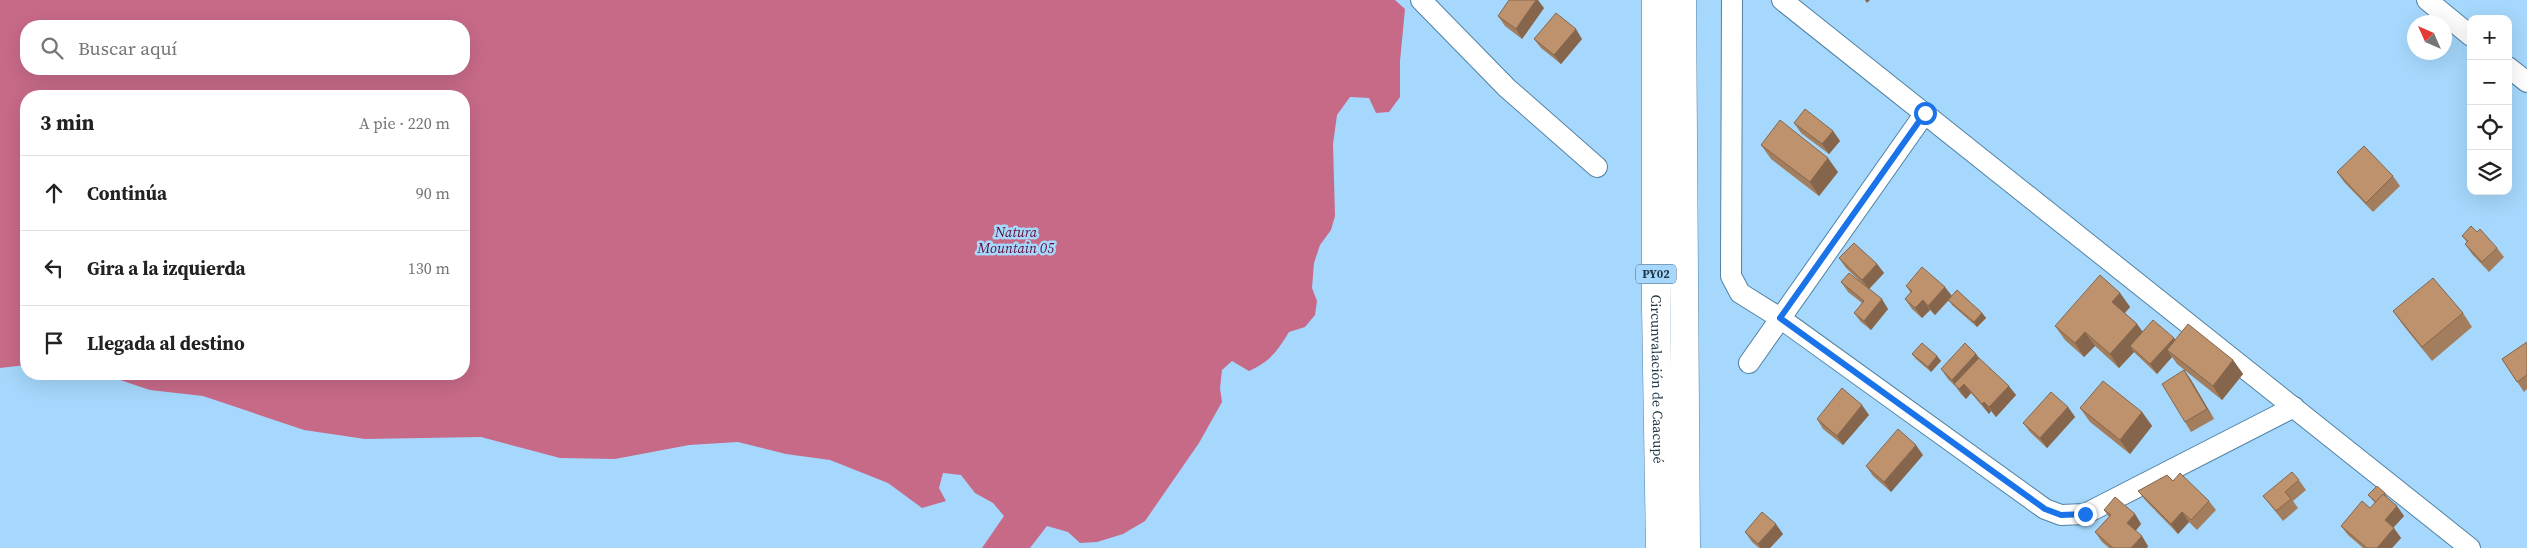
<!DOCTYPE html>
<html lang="es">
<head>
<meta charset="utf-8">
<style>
	:root { --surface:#fff; --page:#f2f2f2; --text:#222; --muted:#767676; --line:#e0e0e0 }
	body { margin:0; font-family:"Source Serif 4",serif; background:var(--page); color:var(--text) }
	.controls { position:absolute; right:15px; top:15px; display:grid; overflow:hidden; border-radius:10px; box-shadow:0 5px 20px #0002 }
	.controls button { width:45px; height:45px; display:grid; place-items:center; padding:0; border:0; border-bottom:1px solid var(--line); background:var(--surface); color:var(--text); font:25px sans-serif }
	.compass { position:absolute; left:2407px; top:15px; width:45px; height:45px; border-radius:50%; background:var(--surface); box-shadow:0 5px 20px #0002; rotate:315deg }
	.stop { position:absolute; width:15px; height:15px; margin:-11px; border:4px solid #1a73e8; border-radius:50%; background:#fff }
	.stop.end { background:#1a73e8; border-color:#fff; box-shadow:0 1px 5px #0008 }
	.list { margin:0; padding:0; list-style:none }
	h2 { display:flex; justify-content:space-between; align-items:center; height:65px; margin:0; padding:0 20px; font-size:21px }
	h2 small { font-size:16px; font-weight:400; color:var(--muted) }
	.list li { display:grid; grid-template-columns:32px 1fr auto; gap:15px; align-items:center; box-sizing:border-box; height:75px; padding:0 20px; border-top:1px solid var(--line) }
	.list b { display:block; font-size:19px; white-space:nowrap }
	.list em { font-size:16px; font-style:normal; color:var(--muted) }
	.icon { flex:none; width:28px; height:28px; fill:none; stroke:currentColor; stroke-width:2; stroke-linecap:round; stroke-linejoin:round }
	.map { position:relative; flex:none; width:2527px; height:548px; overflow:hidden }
	.search { position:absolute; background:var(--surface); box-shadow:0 5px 20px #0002; left:20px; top:20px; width:450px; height:55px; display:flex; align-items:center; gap:12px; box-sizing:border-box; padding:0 18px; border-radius:20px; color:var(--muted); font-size:19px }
	.panel { position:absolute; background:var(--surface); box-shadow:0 5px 20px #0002; left:20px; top:90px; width:450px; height:290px; border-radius:20px }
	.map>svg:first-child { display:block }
	.forest { fill:#c76a88; fill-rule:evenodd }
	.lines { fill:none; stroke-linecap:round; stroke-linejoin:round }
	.minor-casing { stroke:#5282a4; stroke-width:22 }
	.highway-casing { stroke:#5282a4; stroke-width:29 }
	.minor { stroke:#fff; stroke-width:20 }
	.highway { stroke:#fff; stroke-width:28 }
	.wall { fill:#a37e5e }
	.shaded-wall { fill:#85664c }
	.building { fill:#be926d; stroke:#85664c }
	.route { stroke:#1a73e8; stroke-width:6 }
	.labels { text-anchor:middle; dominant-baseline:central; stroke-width:5; stroke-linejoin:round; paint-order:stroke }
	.shield { fill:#a5d8fc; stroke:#4b697e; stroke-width:1 }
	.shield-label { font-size:12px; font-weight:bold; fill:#253a48 }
	.park-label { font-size:14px; font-style:italic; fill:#620b32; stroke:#a5d8fc }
	.street-label { font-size:14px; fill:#253a48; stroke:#a5d8fc }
</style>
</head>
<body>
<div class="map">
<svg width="2527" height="548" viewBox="0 0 2527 548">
	<rect width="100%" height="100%" fill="#a5d8fc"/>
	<!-- forest -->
	<path class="forest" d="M0 0H1395L1405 9 1400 61V97L1389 112 1376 113 1369 98 1350 97 1337 115 1333 144 1335 216 1331 230 1320 245 1314 263 1312 288 1317 301 1315 315 1305 327 1289 332C1277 352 1270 361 1249 371L1232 361 1222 370 1220 388 1222 402 1199 443 1145 521 1123 534 1097 542 1080 543 1068 532 1047 526 1030 548H982L1004 516 993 503 975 493 961 475 943 473 939 488 946 501 922 508 888 483 830 460 786 454 738 442 689 445 615 459 560 458 481 437 365 439 304 430 203 396 150 390 102 374H464V96H26V365L0 368ZM26 26H464V69H26Z"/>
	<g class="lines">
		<defs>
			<g id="minor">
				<polyline points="1421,0 1507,88 1597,167"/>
				<polyline points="1732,0 1731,276 1740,293 1780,318 2045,509 2061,515 2085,514 2294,407"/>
				<polyline points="1782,0 2470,548"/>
				<polyline points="2427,0 2471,36"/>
				<polyline points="2508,67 2527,82"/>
				<polyline points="1749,363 1925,113"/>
			</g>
			<g id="highway">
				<path id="s1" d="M1656 0V306L1660 548"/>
				<polyline points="1682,0 1686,548"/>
			</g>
		</defs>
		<!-- minor casing -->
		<use href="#minor" class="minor-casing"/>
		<!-- highway casing -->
		<use href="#highway" class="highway-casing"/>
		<!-- minor -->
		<use href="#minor" class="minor"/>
		<!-- highway -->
		<use href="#highway" class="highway"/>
	</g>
	<!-- wall -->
	<g class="wall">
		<polygon points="1544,8 1522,39 1505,26 1498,16"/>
		<polygon points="1534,39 1582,39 1561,64 1541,48"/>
		<polygon points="1794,123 1833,131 1840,141 1829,154 1801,133"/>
		<polygon points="1761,145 1838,172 1819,196 1771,159"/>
		<polygon points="2337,172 2393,176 2400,186 2373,212 2344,182"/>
		<polygon points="2477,232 2497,248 2504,257 2489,272 2472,254 2465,244 2467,242 2462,236"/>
		<polygon points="1839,258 1877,264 1884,273 1869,289 1888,309 1871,330 1861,322 1854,313 1862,303 1848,292 1841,282 1866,287 1846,268"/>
		<polygon points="1906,286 1952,296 1982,313 1986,318 1977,327 1952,305 1949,300 1935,315 1930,310 1922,318 1912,309 1905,299 1911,293"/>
		<polygon points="2120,293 2130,307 2125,313 2137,324 2143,332 2175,340 2233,360 2243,374 2222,400 2177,364 2172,357 2157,374 2137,355 2134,352 2119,368 2095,346 2084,357 2065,340 2055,326"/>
		<polygon points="2393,311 2463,313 2472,327 2432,361 2403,325"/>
		<polygon points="2527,342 2527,389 2524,392 2502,359"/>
		<polygon points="1912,354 1937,356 1941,361 1931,372 1916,359"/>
		<polygon points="1976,354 1980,359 2016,395 1996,417 1991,411 1989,414 1971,393 1966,399 1961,394 1956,387 1948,379 1941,369"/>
		<polygon points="2184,370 2191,380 2214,419 2191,432 2185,422"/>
		<polygon points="2068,407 2075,417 2047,448 2030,432 2023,423"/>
		<polygon points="2080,408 2142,412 2152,426 2130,454 2090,422"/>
		<polygon points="1869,415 1843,445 1823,429 1817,419"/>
		<polygon points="1923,455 1891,492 1873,476 1866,466"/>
		<polygon points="2299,480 2306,490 2293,501 2298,508 2283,521 2263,496"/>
		<polygon points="2173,481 2209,501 2216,510 2197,530 2189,522 2178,534 2145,500 2138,491"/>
		<polygon points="2385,493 2388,499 2404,516 2393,528 2401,538 2392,548 2363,548 2348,535 2341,526 2370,508 2375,503 2368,495"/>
		<polygon points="2104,510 2135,514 2141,524 2135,531 2148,546 2147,548 2109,548 2102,542 2095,532 2109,517"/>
		<polygon points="1745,532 1783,534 1770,548 1759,548 1752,542"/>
	</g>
	<!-- shaded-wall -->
	<g class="shaded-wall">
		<polygon points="1536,0 1538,0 1544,8 1522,39 1516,29"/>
		<polygon points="1865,0 1870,0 1867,3"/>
		<polygon points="1576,29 1582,39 1561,64 1554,55"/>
		<polygon points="1833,131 1840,141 1829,154 1822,144"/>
		<polygon points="1828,158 1838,172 1819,196 1810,182"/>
		<polygon points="1877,264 1884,273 1869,289 1862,280"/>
		<polygon points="1945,287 1952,296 1935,315 1928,306"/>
		<polygon points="2120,293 2130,307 2122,316 2112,302"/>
		<polygon points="1882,299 1888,309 1871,330 1864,321"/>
		<polygon points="1923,300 1930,310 1922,318 1915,308"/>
		<polygon points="1982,313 1986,318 1977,327 1974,322"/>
		<polygon points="2137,324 2147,338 2130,346 2134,352 2119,368 2110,354"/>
		<polygon points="2085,332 2095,346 2084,357 2075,343"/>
		<polygon points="2174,338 2181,347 2167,350 2172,357 2157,374 2150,364"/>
		<polygon points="1976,354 1983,364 1964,384 1971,393 1966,399 1952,380"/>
		<polygon points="1937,356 1941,361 1931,372 1928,367"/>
		<polygon points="2233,360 2243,374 2222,400 2213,386"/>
		<polygon points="2184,370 2191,380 2214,419 2207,409"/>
		<polygon points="2009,386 2016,395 1996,417 1989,407"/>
		<polygon points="1984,402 1991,411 1989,414 1982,404"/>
		<polygon points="1862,405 1869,415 1843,445 1837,436"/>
		<polygon points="2068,407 2075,417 2047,448 2040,438"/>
		<polygon points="2142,412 2152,426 2130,454 2120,440"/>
		<polygon points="1916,445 1923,455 1891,492 1884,482"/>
		<polygon points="2397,506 2404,516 2391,530 2385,520"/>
		<polygon points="2182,512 2189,522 2178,534 2171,524"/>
		<polygon points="2135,514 2141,524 2134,533 2127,523"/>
		<polygon points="1776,524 1783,534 1770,548 1761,548 1758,544"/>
		<polygon points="2394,528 2401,538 2392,548 2377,548"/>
		<polygon points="2142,536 2148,546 2147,548 2131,548"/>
	</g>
	<!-- building -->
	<g class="building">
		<polygon points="1509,0 1536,0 1516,29 1498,16"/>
		<polygon points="1556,13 1576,29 1554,55 1534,39"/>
		<polygon points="1805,109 1833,131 1822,144 1794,123"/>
		<polygon points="1780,120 1828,158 1810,182 1761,145"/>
		<polygon points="2364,146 2393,176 2366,203 2337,172"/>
		<polygon points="2471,226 2477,232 2480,229 2497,248 2482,262 2465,244 2468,241 2462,236"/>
		<polygon points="1854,243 1877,264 1862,280 1839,258"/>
		<polygon points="1922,267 1945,287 1928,306 1923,300 1915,308 1905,299 1912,291 1906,286"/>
		<polygon points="1849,273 1882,299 1864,321 1854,313 1864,301 1841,282"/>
		<polygon points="2100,275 2120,293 2112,302 2137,324 2110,354 2085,332 2075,343 2055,326"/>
		<polygon points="2433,278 2463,313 2422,347 2393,311"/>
		<polygon points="1957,290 1982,313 1974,322 1948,300"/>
		<polygon points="2153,320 2174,338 2150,364 2130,346"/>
		<polygon points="2188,324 2233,360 2213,386 2167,350"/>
		<polygon points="2527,342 2527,375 2517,382 2502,359"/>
		<polygon points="1922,343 1937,356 1928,367 1912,354"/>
		<polygon points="1965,343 1976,354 1952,380 1941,369"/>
		<polygon points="1979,358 2009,386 1989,407 1984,402 1982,404 1964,384 1959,389 1954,384"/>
		<polygon points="2184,370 2207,409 2185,422 2162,384"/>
		<polygon points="2103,381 2142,412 2120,440 2080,408"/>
		<polygon points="1842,388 1862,405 1837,436 1817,419"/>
		<polygon points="2051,392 2068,407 2040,438 2023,423"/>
		<polygon points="1898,429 1916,445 1884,482 1866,466"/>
		<polygon points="2292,472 2299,480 2285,492 2291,499 2276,511 2263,496"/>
		<polygon points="2180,473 2209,501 2191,520 2182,512 2171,524 2138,491 2167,475 2173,481"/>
		<polygon points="2377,486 2385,493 2384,495 2383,494 2376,502 2368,495"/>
		<polygon points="2383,494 2397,506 2385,520 2394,528 2377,548 2367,548 2341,526 2362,501 2370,508"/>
		<polygon points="2115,497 2135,514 2127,523 2142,536 2131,548 2113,548 2095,532 2111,515 2104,510"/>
		<polygon points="1762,512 1776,524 1758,544 1745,532"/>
	</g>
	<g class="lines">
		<!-- route -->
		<polyline class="route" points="1925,113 1780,318 2045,509 2061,515 2085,514"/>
	</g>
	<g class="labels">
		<!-- shield labels -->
		<rect class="shield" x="1636" y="264.5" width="40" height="19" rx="4"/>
		<g class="shield-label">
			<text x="1656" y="274">PY02</text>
		</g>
		<!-- park labels -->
		<g class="park-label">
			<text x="1016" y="232">Natura<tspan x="1016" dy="16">Mountain 05</tspan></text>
		</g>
		<!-- street labels -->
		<g class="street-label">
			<text stroke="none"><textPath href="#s1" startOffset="379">Circunvalación de Caacupé</textPath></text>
		</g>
	</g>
</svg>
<div class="controls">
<button>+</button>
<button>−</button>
<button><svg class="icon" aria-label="locate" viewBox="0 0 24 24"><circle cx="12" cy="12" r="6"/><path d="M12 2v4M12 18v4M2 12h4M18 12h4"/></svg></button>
<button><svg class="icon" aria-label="layers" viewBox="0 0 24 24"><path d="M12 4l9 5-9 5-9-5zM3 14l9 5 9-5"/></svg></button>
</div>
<svg class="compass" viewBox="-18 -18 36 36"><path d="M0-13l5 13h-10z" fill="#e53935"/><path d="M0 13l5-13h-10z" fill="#767676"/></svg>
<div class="stop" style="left:1925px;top:113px"></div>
<div class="stop end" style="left:2085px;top:514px"></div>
<div class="search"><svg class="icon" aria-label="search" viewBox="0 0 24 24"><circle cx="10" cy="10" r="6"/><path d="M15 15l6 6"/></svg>Buscar aquí</div>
<section class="panel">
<h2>3 min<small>A pie · 220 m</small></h2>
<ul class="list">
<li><svg class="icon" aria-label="ahead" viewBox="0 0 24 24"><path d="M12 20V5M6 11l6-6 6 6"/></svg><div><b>Continúa</b></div><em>90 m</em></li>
<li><svg class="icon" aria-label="left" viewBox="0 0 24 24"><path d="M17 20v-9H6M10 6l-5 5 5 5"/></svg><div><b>Gira a la izquierda</b></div><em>130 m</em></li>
<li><svg class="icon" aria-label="arrive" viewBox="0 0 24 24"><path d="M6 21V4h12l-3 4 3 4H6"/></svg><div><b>Llegada al destino</b></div></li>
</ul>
</section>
</div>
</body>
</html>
